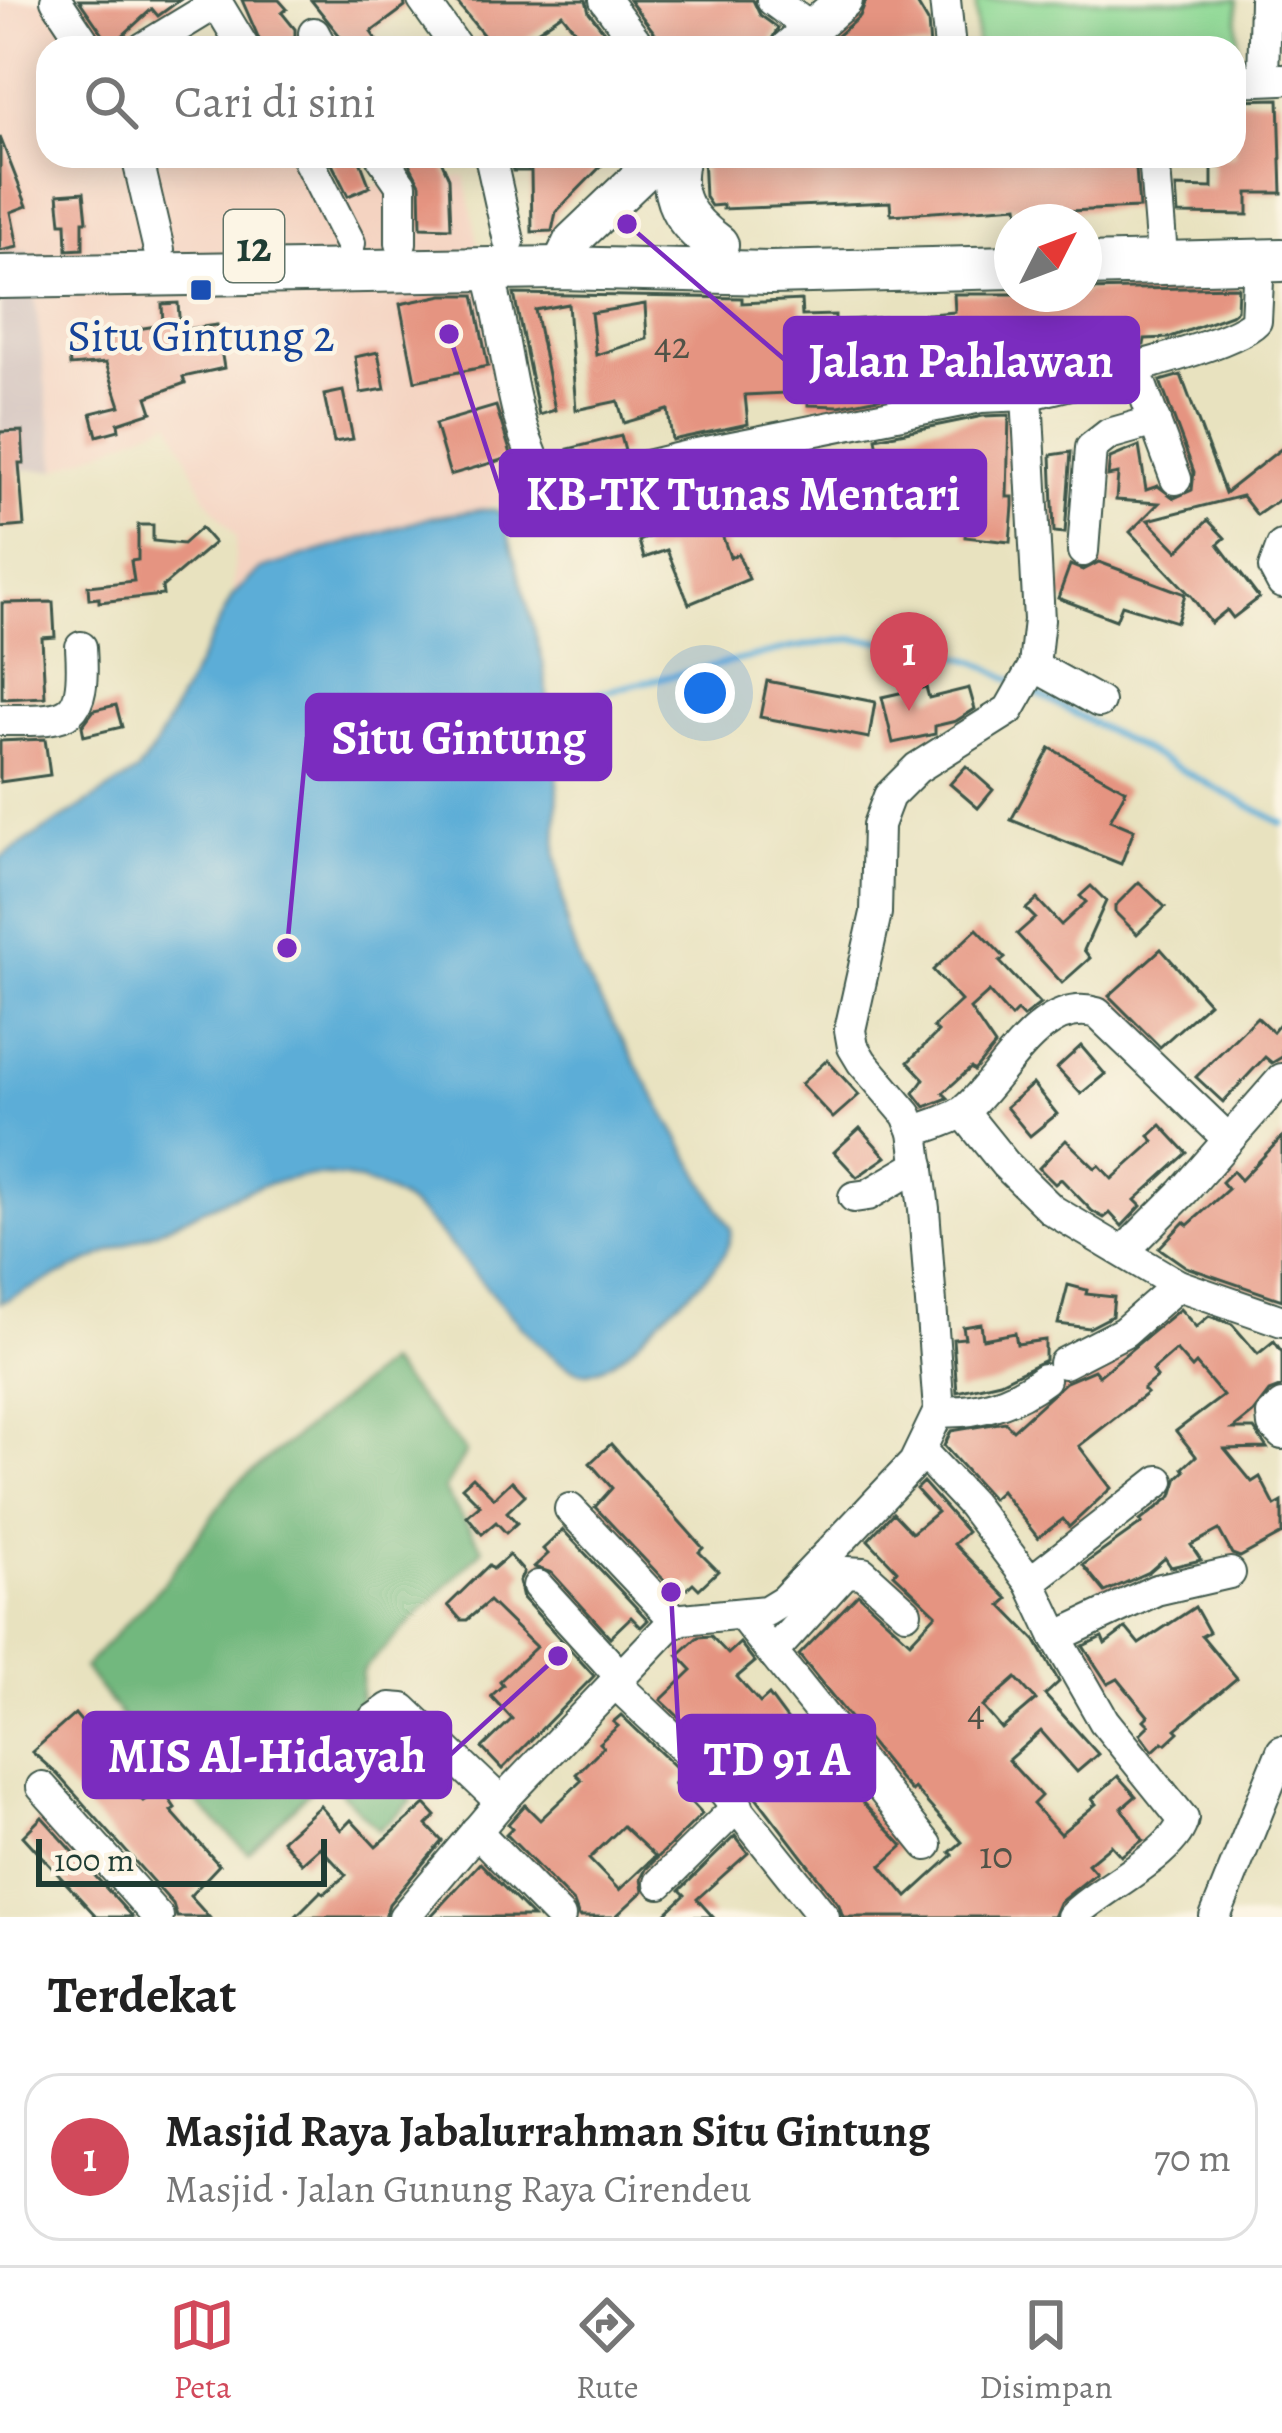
<!DOCTYPE html>
<html lang="id">
<head>
<meta charset="utf-8">
<style>
	:root { --surface:#fff; --page:#f2f2f2; --text:#222; --muted:#767676; --line:#e0e0e0; --accent:#d1495b }
	body { margin:0; font-family:Alegreya,serif; background:var(--page); color:var(--text) }
	.compass { position:absolute; left:994px; top:204px; width:108px; height:108px; border-radius:50%; background:var(--surface); box-shadow:0 6px 30px #0003; rotate:48deg }
	.scale { position:absolute; left:36px; bottom:30px; width:291px; box-sizing:border-box; padding-left:12px; border:6px solid #1f3d34; border-top:0; font-size:33px; line-height:42px; white-space:nowrap; color:#1f3d34; -webkit-text-stroke:9px #fcf5e5; paint-order:stroke }
	.you { position:absolute; left:705px; top:693px; width:42px; height:42px; margin:-30px; border:9px solid #fff; border-radius:50%; background:#1a73e8; box-shadow:0 0 0 18px #1a73e833 }
	.badge { display:grid; place-items:center; width:78px; height:78px; border-radius:50%; background:var(--accent); color:#fff; font-size:39px; font-weight:700 }
	.pin { position:absolute; translate:-50% -99px; filter:drop-shadow(0 3px 6px #0008) }
	.pin::after { content:''; position:absolute; top:63px; width:42px; height:36px; background:inherit; clip-path:polygon(0 0,100% 0,50% 100%) }
	.list { margin:0; padding:0; list-style:none }
	h2 { display:flex; justify-content:space-between; align-items:center; height:156px; margin:0; padding:0 48px; font-size:51px }
	h2 small { font-size:39px; font-weight:400; color:var(--muted) }
	.list li { display:grid; grid-template-columns:78px 1fr auto; gap:36px; align-items:center; box-sizing:border-box; height:168px; margin:0 24px 24px; padding:0 24px; border:3px solid var(--line); border-radius:36px }
	.list b { display:block; font-size:45px; white-space:nowrap }
	.list p { margin:0; font-size:39px; white-space:nowrap; color:var(--muted) }
	.list em { font-size:39px; font-style:normal; color:var(--muted) }
	.icon { flex:none; width:66px; height:66px; fill:none; stroke:currentColor; stroke-width:2; stroke-linecap:round; stroke-linejoin:round }
	.map { position:relative; flex:none; width:1282px; height:1917px; overflow:hidden }
	.search { position:absolute; background:var(--surface); box-shadow:0 6px 30px #0003; left:36px; right:36px; top:36px; height:132px; display:flex; align-items:center; gap:30px; box-sizing:border-box; padding:0 42px; border-radius:36px; color:var(--muted); font-size:45px }
	.sheet { height:348px; background:var(--surface) }
	nav { display:flex; justify-content:space-around; align-items:center; box-sizing:border-box; height:168px; border-top:3px solid var(--line); background:var(--surface); font-size:33px; color:var(--muted) }
	nav a { display:grid; justify-items:center; gap:6px }
	nav .on { color:var(--accent) }
	.map>svg:first-child { display:block }
	.built { fill:#f4d3c1 }
	.industrial { fill:#d0c0bc }
	.green { fill:#8dd894; stroke:#568a64; stroke-width:3 }
	.forest { fill:#72b87e; stroke:#487a59; stroke-width:3 }
	.water { fill:#5cadd7; stroke:#3e7586; stroke-width:3 }
	.lines { fill:none; stroke-linecap:round; stroke-linejoin:round }
	.stream { stroke:#5cadd7; stroke-width:6 }
	.building { fill:#e59481; fill-rule:evenodd }
	.minor-casing { stroke:#3d5649; stroke-width:34 }
	.major-casing { stroke:#3d5649; stroke-width:40 }
	.highway-casing { stroke:#3d5649; stroke-width:46 }
	.minor { stroke:#fff; stroke-width:30 }
	.major { stroke:#fff; stroke-width:36 }
	.highway { stroke:#fff; stroke-width:42 }
	.transit-dot { fill:#1a4fb4; stroke:#fcf5e5; stroke-width:4.5 }
	.labels { text-anchor:middle; dominant-baseline:central; stroke-width:9; stroke-linejoin:round; paint-order:stroke }
	.number-label { font-size:39px; fill:#505347 }
	.shield { fill:#fcf5e5; stroke:#617469; stroke-width:3 }
	.shield-label { font-size:42px; font-weight:bold; fill:#1f3d34 }
	.transit-label { font-size:45px; fill:#164399; stroke:#fcf5e5 }
	.leader { fill:none; stroke:#7b2cbf; stroke-width:4.5 }
	.callout-dot { fill:#7b2cbf; stroke:#fcf5e5; stroke-width:4.5 }
	.callout { fill:#7b2cbf; stroke:#7b2cbf; stroke-width:4.5 }
	.callout-label { font-size:48px; text-anchor:middle; font-weight:bold; fill:#fff }
</style>
</head>
<body>
<div class="map">
<svg width="1282" height="1917" viewBox="0 0 1282 1917">
	<rect width="100%" height="100%" fill="#fcf5e5"/>
	<filter id="ink" filterUnits="userSpaceOnUse"><feTurbulence type="fractalNoise" baseFrequency=".00833" numOctaves="2"/><feDisplacementMap in="SourceGraphic" scale="24" xChannelSelector="R" yChannelSelector="G"/><feConvolveMatrix kernelMatrix="1 2 1 2 8 2 1 2 1" color-interpolation-filters="sRGB"/></filter>
	<filter id="wash" filterUnits="userSpaceOnUse"><feTurbulence type="fractalNoise" baseFrequency=".004" numOctaves="4" result="noise"/><feDisplacementMap in="SourceGraphic" scale="48" xChannelSelector="R" yChannelSelector="G"/><feGaussianBlur stdDeviation="2.7" result="paint"/><feColorMatrix in="noise" values="0 0 0 0 0 0 0 0 0 0 0 0 0 0 0 0 0 1.4 0 .05"/><feComposite in="paint" operator="in"/></filter>
	<g filter="url(#wash)">
		<rect width="100%" height="100%" fill="#e8e2bf"/>
		<!-- built -->
		<polygon class="built" points="0,0 74,0 106,48 48,48 48,156 315,156 331,189 465,176 487,290 535,490 480,510 431,517 246,579 233,595 236,537 205,497 171,421 56,470 29,252 0,251"/>
		<!-- industrial -->
		<polygon class="industrial" points="0,251 29,251 56,470 0,469"/>
		<!-- green -->
		<polygon class="green" points="976,0 1237,0 1238,61 1234,61 1234,48 977,48"/>
		<!-- forest -->
		<polygon class="forest" points="387,1363 466,1452 444,1490 483,1549 362,1671 358,1741 412,1801 378,1830 325,1776 248,1853 160,1766 84,1668 163,1584 234,1486"/>
		<!-- water -->
		<path class="water" d="M480 510H496L503 516 543 662 558 783 556 855 567 927 581 968 731 1229C731 1263 690 1290 667 1312 647 1331 617 1367 588 1372 549 1378 453 1241 420 1213 395 1192 361 1177 328 1176 269 1173 209 1207 157 1231 104 1254 52 1278 0 1303V858L137 772 156 745 233 595 261 569 431 517Z"/>
		<g class="lines">
			<!-- stream -->
			<g class="stream">
				<polyline points="1030,690 1282,823"/>
				<polyline points="542,706 791,648 851,639 909,643 977,662 1013,681"/>
			</g>
		</g>
		<g id="blocks">
			<!-- building -->
			<g class="building">
				<polygon points="79,0 180,0 158,16 152,9 111,46"/>
				<polygon points="242,0 279,0 287,9 282,13 295,29 295,36 281,48 263,48"/>
				<polygon points="311,0 404,0 405,7 371,32 382,48 341,48 340,36"/>
				<polygon points="455,0 586,0 589,12 617,48 589,48 562,14 512,48 476,48 475,42 484,36"/>
				<polygon points="629,0 753,0 760,15 778,28 767,48 660,48 657,36"/>
				<polygon points="866,0 915,0 928,22 930,48 823,48 860,16"/>
				<polygon points="1279,99 1282,193 1248,193 1248,215 1178,214 1176,187 1212,188 1212,156 1234,156 1234,100"/>
				<polygon points="0,137 27,206 11,212 18,247 0,251"/>
				<polygon points="328,156 358,156 370,187 348,196"/>
				<polygon points="405,156 439,156 449,178 451,228 421,227 420,184"/>
				<polygon points="510,156 611,156 556,212 552,231 532,232 531,171 513,171"/>
				<polygon points="703,156 1135,156 1139,208 1019,213 1018,206 891,215 890,202 723,209 723,205 711,206 705,197"/>
				<polygon points="84,192 87,221 83,221 83,249 67,250 66,223 61,223 58,194"/>
				<path d="M1238 287 1237 310 1231 315 1168 338 1145 339 1144 345 1132 347 1128 336 1121 338 1123 348 1103 350V356L1072 363 1067 364V360L1027 362V372L1010 373V376L977 378 839 406 808 405V392L745 395 748 424 672 440 668 410 624 423 618 401 576 410 568 304 535 310 555 410 539 415 514 294 742 298V303L801 300 802 316 835 315V321L955 312 954 294H1084V290ZM645 304 647 339 596 355 591 313Z"/>
				<polygon points="443,295 474,295 488,366 415,381 400,304"/>
				<polygon points="178,303 180,330 217,325 224,368 183,377 185,383 147,397 152,412 118,423 119,430 97,436 91,413 120,406 106,363 70,366 68,340 138,334 137,329 163,325 162,304"/>
				<polygon points="378,352 385,389 361,393 355,357"/>
				<polygon points="1181,375 1225,493 1282,448 1282,498 1257,515 1242,496 1148,520 1178,551 1208,520 1225,538 1218,544 1259,598 1233,618 1227,610 1211,623 1192,597 1130,532 1159,503 1116,500 1118,474 1108,476 1110,458 1139,446 1146,490 1158,486 1174,498 1192,490 1194,472 1160,381"/>
				<polygon points="343,391 353,439 334,442 324,395"/>
				<polygon points="496,406 512,457 450,475 435,424"/>
				<polygon points="1009,415 1007,497 1013,497 1013,506 1010,542 965,537 969,489 936,490 941,523 900,529 894,491 885,492 876,438 983,416"/>
				<polygon points="22,431 24,463 19,463 24,526 0,528 0,432"/>
				<polygon points="621,436 625,451 571,464 568,449"/>
				<polygon points="1071,452 1065,533 1054,532 1051,455"/>
				<polygon points="713,510 730,557 738,554 749,579 689,604 667,550 644,558 639,541"/>
				<polygon points="138,525 153,525 153,541 183,544 201,528 214,543 162,587 163,595 99,602 99,598 89,599 88,586 134,581 131,561 138,560"/>
				<polygon points="1099,562 1185,594 1177,622 1122,605 1116,620 1058,598 1070,565 1083,570"/>
				<polygon points="53,602 55,637 42,638 45,697 2,699 2,603"/>
				<polygon points="767,681 875,702 869,738 760,717"/>
				<polygon points="926,687 929,698 969,688 975,709 956,721 935,726 935,734 893,743 882,697"/>
				<polygon points="116,705 122,727 84,736 82,726 94,710"/>
				<polygon points="45,739 50,775 0,782 0,741"/>
				<polygon points="1050,748 1126,790 1110,820 1134,830 1121,864 1011,820"/>
				<polygon points="966,766 993,790 978,808 950,784"/>
				<polygon points="1139,882 1165,907 1137,934 1115,912 1115,906"/>
				<polygon points="1091,886 1106,901 1084,950 1090,958 1062,983 1017,934 1035,918 1026,909 1037,899 1061,925 1086,902 1080,896"/>
				<polygon points="977,929 1005,958 1000,962 1040,1004 1023,1017 1017,1011 1011,1017 989,992 970,1009 995,1046 974,1071 971,1068 943,1093 948,1098 925,1107 914,1093 924,1079 908,1062 938,1032 933,1027 961,1001 933,970"/>
				<polygon points="1161,949 1209,1003 1160,1047 1109,996"/>
				<polygon points="1257,1017 1273,1032 1282,1021 1282,1057 1272,1063 1265,1057 1223,1102 1196,1077"/>
				<polygon points="1081,1046 1105,1074 1081,1094 1057,1068"/>
				<polygon points="827,1060 859,1095 833,1118 801,1084"/>
				<polygon points="1033,1084 1057,1114 1030,1136 1006,1107"/>
				<polygon points="1161,1125 1187,1153 1135,1200 1141,1206 1122,1226 1110,1213 1104,1218 1092,1211 1061,1179 1055,1184 1039,1168 1066,1140 1095,1168 1099,1165 1112,1179 1154,1141 1149,1136"/>
				<polygon points="860,1128 886,1157 857,1177 834,1152"/>
				<polygon points="1282,1137 1282,1300 1186,1267 1159,1248 1184,1222 1188,1225 1228,1189 1222,1182 1233,1171 1241,1180"/>
				<polygon points="1068,1285 1087,1290 1086,1294 1114,1297 1112,1316 1089,1328 1058,1324"/>
				<polygon points="1180,1309 1196,1327 1209,1316 1232,1324 1258,1354 1274,1341 1282,1352 1282,1387 1269,1392 1253,1413 1233,1429 1254,1429 1267,1448 1225,1449 1252,1482 1260,1477 1275,1506 1282,1502 1282,1534 1240,1557 1232,1554 1219,1530 1191,1545 1201,1560 1171,1567 1165,1558 1149,1572 1105,1592 1083,1565 1142,1523 1140,1521 1172,1496 1178,1477 1185,1471 1183,1468 1196,1456 1176,1431 1223,1396 1196,1364 1192,1368 1176,1350 1152,1371 1157,1377 1143,1389 1147,1393 1079,1446 1111,1488 1069,1527 1063,1519 1038,1538 1001,1491 992,1499 944,1446 951,1431 1005,1422 1013,1430 1066,1382 1094,1370 1099,1376"/>
				<polygon points="981,1324 983,1339 1015,1333 1017,1344 1045,1340 1045,1360 1000,1382 957,1392 953,1339 965,1338 963,1327"/>
				<polygon points="611,1444 703,1548 699,1552 718,1571 699,1589 693,1583 679,1596 595,1507 612,1488 590,1463"/>
				<polygon points="473,1477 494,1498 512,1481 525,1495 507,1512 517,1523 506,1533 496,1522 482,1534 467,1516 480,1505 462,1487"/>
				<path d="M923 1482 967 1532 954 1544 1008 1599 1001 1605 1036 1641 1059 1682 1045 1695 1098 1754 1077 1772 1041 1731 1008 1760 1041 1796 1033 1804 1060 1834 1096 1804 1092 1799 1118 1776 1136 1796 1122 1808 1143 1840 1121 1856 1111 1845 1088 1864 1096 1873 1059 1903 1053 1917H843L839 1905 753 1793 719 1755 661 1700 692 1670 678 1655 698 1637 711 1636 728 1654 740 1643 755 1662 737 1677 760 1703 769 1695 795 1730 903 1846 881 1866 907 1897 953 1855 950 1852 962 1842 914 1788 911 1791 899 1778 799 1655 858 1594 910 1642 936 1614 894 1574 897 1570 868 1540 893 1513 912 1533 937 1512 916 1489ZM1016 1678 1036 1700 1002 1729 983 1707Z"/>
				<polygon points="563,1530 648,1620 641,1627 631,1617 610,1637 552,1573 534,1567 548,1554 543,1549"/>
				<polygon points="509,1555 524,1572 519,1581 523,1598 594,1676 502,1769 482,1748 512,1719 491,1696 503,1685 500,1681 536,1647 489,1601 467,1620 461,1620 448,1605 489,1565 493,1569"/>
				<polygon points="1195,1607 1209,1632 1202,1636 1237,1678 1176,1729 1179,1732 1166,1744 1163,1742 1153,1751 1140,1734 1149,1725 1144,1720 1148,1716 1118,1679 1108,1684 1083,1646 1102,1637 1105,1644 1126,1628 1139,1644"/>
				<polygon points="75,1714 110,1756 119,1748 131,1761 117,1774 143,1801 162,1789 175,1808 171,1811 219,1865 190,1896 209,1917 177,1917 173,1904 57,1774 32,1752"/>
				<path d="M621 1715 684 1775 674 1784 702 1814 646 1869 641 1879 643 1891 615 1917H579L574 1903 506 1834 512 1828 508 1824 525 1805 540 1820 582 1780 576 1774 603 1747 599 1743 618 1726 613 1722ZM623 1826 655 1856 619 1890 589 1859Z"/>
				<polygon points="425,1804 436,1816 427,1825 442,1841 389,1904 385,1917 295,1917 321,1891 324,1894 346,1875 320,1847 302,1863 282,1840 320,1806 341,1830 351,1820 376,1847"/>
				<polygon points="42,1817 132,1917 97,1917 23,1836"/>
				<polygon points="735,1836 748,1853 697,1899 713,1917 662,1917 685,1895 680,1890"/>
				<polygon points="480,1863 533,1917 430,1917"/>
			</g>
		</g>
	</g>
	<g filter="url(#ink)">
		<use href="#blocks" fill-opacity="0" stroke="#3d5649" stroke-width="3"/>
		<g class="lines">
			<defs>
				<g id="minor">
					<polyline points="56,0 88,48"/>
					<polyline points="423,0 457,48"/>
					<polyline points="605,0 641,48"/>
					<polyline points="772,0 812,29"/>
					<polyline points="945,0 950,48"/>
					<polyline points="217,3 244,48"/>
					<polyline points="314,33 322,48"/>
					<polyline points="143,48 217,3 215,0"/>
					<polyline points="1263,78 1265,0"/>
					<polyline points="1234,81 1282,79"/>
					<polyline points="137,156 159,250"/>
					<polyline points="306,156 350,243"/>
					<polyline points="381,156 401,185 401,243"/>
					<polyline points="490,156 509,241"/>
					<polyline points="1154,156 1161,243"/>
					<path d="M488 270C510 344 507 423 550 489L692 455 981 397 1027 395"/>
					<polyline points="1134,366 1176,479"/>
					<polyline points="1282,546 1274,568 1282,583"/>
					<polyline points="1083,551 1091,448 1109,434 1155,421"/>
					<polyline points="1034,666 1099,702"/>
					<path d="M0 720C69 720 86 724 81 647"/>
					<polyline points="963,1112 1005,1164 1052,1210 1178,1285 1282,1321"/>
					<path d="M914 1132C930 1125 953 1120 966 1109 1003 1077 1040 996 1097 1013L1228 1139"/>
					<polyline points="854,1197 868,1195 919,1165"/>
					<polyline points="1124,1251 1183,1192 1282,1079"/>
					<polyline points="1064,1363 1124,1332 1178,1285"/>
					<polyline points="1282,1406 1272,1415 1273,1425 1282,1434"/>
					<path d="M939 1411C977 1414 1014 1402 1044 1379"/>
					<path d="M922 1452 971 1504 1030 1582 1056 1637 1104 1721 1183 1819C1177 1854 1095 1891 1072 1917"/>
					<polyline points="570,1509 676,1621"/>
					<polyline points="1030,1582 1159,1481"/>
					<polyline points="538,1586 620,1676"/>
					<polyline points="742,1615 927,1845"/>
					<polyline points="1056,1637 1156,1590 1230,1573"/>
					<polyline points="773,1652 846,1572 863,1573 906,1612"/>
					<polyline points="614,1682 706,1769 824,1917"/>
					<polyline points="373,1720 390,1708 403,1709 501,1802"/>
					<polyline points="42,1787 158,1917"/>
					<polyline points="476,1831 560,1917"/>
					<polyline points="660,1883 738,1806"/>
					<path d="M404 1917 501 1802 670 1625 683 1619 766 1611 784 1600 914 1463 939 1411 924 1209 914 1132 907 1115 862 1062 853 1047 850 1030 876 913 878 825 889 796 917 768 1009 710 1034 666 1039 620 1027 395C1073 382 1230 349 1256 321L1259 260"/>
					<polyline points="1215,1917 1282,1751"/>
				</g>
				<g id="major">
					<polyline points="789,48 844,0"/>
					<polyline points="559,268 572,241 661,156"/>
				</g>
				<g id="highway">
					<path d="M678 156C667 197 685 222 717 245"/>
					<polyline points="1084,265 1282,260"/>
					<polyline points="0,277 559,268 770,273 1012,267"/>
				</g>
			</defs>
			<!-- minor casing -->
			<use href="#minor" class="minor-casing"/>
			<!-- major casing -->
			<use href="#major" class="major-casing"/>
			<!-- highway casing -->
			<use href="#highway" class="highway-casing"/>
			<!-- minor -->
			<use href="#minor" class="minor"/>
			<!-- major -->
			<use href="#major" class="major"/>
			<!-- highway -->
			<use href="#highway" class="highway"/>
		</g>
	</g>
	<!-- markers -->
	<rect class="transit-dot" x="189" y="278" width="24" height="24" rx="6"/>
	<g class="labels">
		<!-- number labels -->
		<g class="number-label">
			<text x="672" y="344">42</text>
			<text x="976" y="1711">4</text>
			<text x="996" y="1854">10</text>
		</g>
		<!-- shield labels -->
		<rect class="shield" x="224" y="210" width="60" height="72" rx="9"/>
		<g class="shield-label">
			<text x="254" y="246">12</text>
		</g>
		<!-- transit labels -->
		<g class="transit-label">
			<text x="201" y="336">Situ Gintung 2</text>
		</g>
	</g>
	<!-- callouts -->
	<path class="leader" d="M627 224L785 360M449 334L501 493M287 948L307 737M558 1656L450 1755M671 1592L680 1758"/>
	<g class="callout-dot">
		<circle cx="627" cy="224" r="12"/>
		<circle cx="449" cy="334" r="12"/>
		<circle cx="287" cy="948" r="12"/>
		<circle cx="558" cy="1656" r="12"/>
		<circle cx="671" cy="1592" r="12"/>
	</g>
	<g class="callout">
		<rect x="785" y="318" width="353" height="84" rx="12"/>
		<rect x="501" y="451" width="484" height="84" rx="12"/>
		<rect x="307" y="695" width="303" height="84" rx="12"/>
		<rect x="84" y="1713" width="366" height="84" rx="12"/>
		<rect x="680" y="1716" width="194" height="84" rx="12"/>
	</g>
	<g class="callout-label">
		<text x="961" y="377">Jalan Pahlawan</text>
		<text x="743" y="510">KB-TK Tunas Mentari</text>
		<text x="459" y="754">Situ Gintung</text>
		<text x="267" y="1772">MIS Al-Hidayah</text>
		<text x="777" y="1775">TD 91 A</text>
	</g>
</svg>
<svg class="compass" viewBox="-18 -18 36 36"><path d="M0-13l5 13h-10z" fill="#e53935"/><path d="M0 13l5-13h-10z" fill="#767676"/></svg>
<div class="scale">100 m</div>
<div class="you"></div>
<div class="pin badge" style="left:909px;top:711px">1</div>
<div class="search"><svg class="icon" aria-label="search" viewBox="0 0 24 24"><circle cx="10" cy="10" r="6"/><path d="M15 15l6 6"/></svg>Cari di sini</div>
</div>
<section class="sheet">
<h2>Terdekat<small></small></h2>
<ul class="list">
<li><span class="badge">1</span><div><b>Masjid Raya Jabalurrahman Situ Gintung</b><p>Masjid · Jalan Gunung Raya Cirendeu</p></div><em>70 m</em></li>
</ul>
</section>
<nav>
<a class="on"><svg class="icon" aria-label="map" viewBox="0 0 24 24"><path d="M3 6l6-2 6 2 6-2v14l-6 2-6-2-6 2zM9 4v14M15 6v14"/></svg>Peta</a>
<a><svg class="icon" aria-label="directions" viewBox="0 0 24 24"><path d="M12 3l9 9-9 9-9-9zM9 14v-3h6M13 9l2 2-2 2"/></svg>Rute</a>
<a><svg class="icon" aria-label="saved" viewBox="0 0 24 24"><path d="M7 4h10v16l-5-4-5 4z"/></svg>Disimpan</a>
</nav>
</body>
</html>
